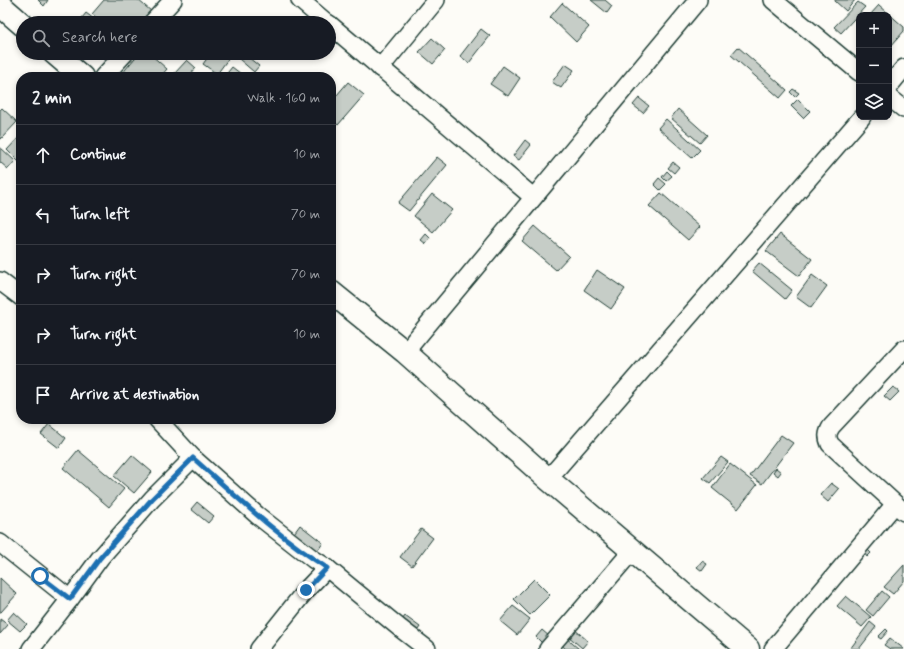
<!DOCTYPE html>
<html lang="en">
<head>
<meta charset="utf-8">
<style>
	:root { --surface:#171b24; --page:#242831; --text:#f1f3f6; --muted:#9ea1a6; --line:#363941 }
	body { margin:0; font-family:Mynerve,sans-serif; background:var(--page); color:var(--text) }
	.controls { position:absolute; right:12px; top:12px; display:grid; overflow:hidden; border-radius:8px; box-shadow:0 2px 6px #0003 }
	.controls button { width:36px; height:36px; display:grid; place-items:center; padding:0; border:0; border-bottom:1px solid var(--line); background:var(--surface); color:var(--text); font:20px sans-serif }
	.stop { position:absolute; width:12px; height:12px; margin:-9px; border:3px solid #1f6fb2; border-radius:50%; background:#fff }
	.stop.end { background:#1f6fb2; border-color:#fff; box-shadow:0 1px 4px #0008 }
	.list { margin:0; padding:0; list-style:none }
	h2 { display:flex; justify-content:space-between; align-items:center; height:52px; margin:0; padding:0 16px; font-size:17px }
	h2 small { font-size:13px; font-weight:400; color:var(--muted) }
	.list li { display:grid; grid-template-columns:26px 1fr auto; gap:12px; align-items:center; box-sizing:border-box; height:60px; padding:0 16px; border-top:1px solid var(--line) }
	.list b { display:block; font-size:15px; white-space:nowrap }
	.list em { font-size:13px; font-style:normal; color:var(--muted) }
	.icon { flex:none; width:22px; height:22px; fill:none; stroke:currentColor; stroke-width:2; stroke-linecap:round; stroke-linejoin:round }
	.map { position:relative; flex:none; width:904px; height:649px; overflow:hidden }
	.search { position:absolute; background:var(--surface); box-shadow:0 2px 6px #0003; left:16px; top:16px; width:320px; height:44px; display:flex; align-items:center; gap:10px; box-sizing:border-box; padding:0 14px; border-radius:22px; color:var(--muted); font-size:15px }
	.panel { position:absolute; background:var(--surface); box-shadow:0 2px 6px #0003; left:16px; top:72px; width:320px; height:352px; border-radius:16px }
	.map>svg:first-child { display:block }
	.building { fill:#c6cdc7; stroke:#1f3d34 }
	.lines { fill:none; stroke-linecap:round; stroke-linejoin:round }
	.minor-casing { stroke:#1f3d34; stroke-width:20 }
	.tertiary-casing { stroke:#1f3d34; stroke-width:25 }
	.minor { stroke:#fdfcf7; stroke-width:17 }
	.tertiary { stroke:#fdfcf7; stroke-width:22 }
	.route { stroke:#1f6fb2; stroke-width:5 }
</style>
</head>
<body>
<div class="map">
<svg width="904" height="649" viewBox="0 0 904 649">
	<rect width="100%" height="100%" fill="#fdfcf7"/>
	<filter id="ink" filterUnits="userSpaceOnUse"><feTurbulence type="fractalNoise" baseFrequency=".025" numOctaves="2"/><feDisplacementMap in="SourceGraphic" scale="8" xChannelSelector="R" yChannelSelector="G"/><feConvolveMatrix kernelMatrix="1 2 1 2 8 2 1 2 1" color-interpolation-filters="sRGB"/></filter>
	<g filter="url(#ink)">
		<!-- building -->
		<g class="building">
			<polygon points="38,0 48,0 44,6"/>
			<polygon points="104,0 138,0 151,11 140,23 102,23 92,14"/>
			<polygon points="591,0 605,0 612,6 607,13"/>
			<polygon points="835,0 855,0 846,11 835,1"/>
			<polygon points="858,2 865,7 841,33 834,27"/>
			<polygon points="562,3 589,27 576,42 550,17"/>
			<polygon points="879,5 904,27 904,31 891,46 889,44 889,15 870,15"/>
			<polygon points="86,13 98,22 97,23 78,23"/>
			<polygon points="481,29 490,36 469,63 460,56"/>
			<polygon points="432,38 445,50 433,64 419,52"/>
			<polygon points="738,47 787,90 780,98 731,55"/>
			<polygon points="139,53 149,53 167,69 160,77 157,77 155,75 153,77 127,77 124,74 125,70"/>
			<polygon points="181,53 193,53 188,59"/>
			<polygon points="211,53 220,53 228,59 217,74 203,64"/>
			<polygon points="243,53 259,66 254,72 239,59"/>
			<polygon points="187,60 196,68 188,77 177,77 174,74"/>
			<polygon points="565,64 574,70 561,88 552,82"/>
			<polygon points="503,66 520,78 508,96 490,84"/>
			<polygon points="232,67 245,77 224,77"/>
			<polygon points="348,82 364,95 338,125 331,119 331,102"/>
			<polygon points="793,89 799,93 795,97 790,92"/>
			<polygon points="639,98 649,106 643,113 633,105"/>
			<polygon points="798,99 810,111 803,118 791,106"/>
			<polygon points="2,108 17,122 0,140 0,110"/>
			<polygon points="678,109 707,135 700,143 671,118"/>
			<polygon points="666,119 700,150 692,158 658,128"/>
			<polygon points="21,135 21,161 20,163 7,150"/>
			<polygon points="525,140 531,145 519,160 513,156"/>
			<polygon points="0,147 15,161 8,169 0,162"/>
			<polygon points="437,157 447,165 409,211 398,203"/>
			<polygon points="673,162 679,167 674,173 668,168"/>
			<polygon points="667,171 672,176 666,181 662,177"/>
			<polygon points="659,178 666,184 660,190 654,184"/>
			<polygon points="661,193 700,227 688,240 649,206"/>
			<polygon points="432,194 452,210 433,232 414,216"/>
			<polygon points="535,226 569,256 556,270 522,241"/>
			<polygon points="426,234 430,238 426,244 421,240"/>
			<polygon points="780,234 812,259 799,276 766,251"/>
			<polygon points="759,263 792,290 785,299 752,271"/>
			<polygon points="597,270 625,289 611,309 584,290"/>
			<polygon points="812,275 827,286 811,308 796,297"/>
			<polygon points="893,387 899,392 890,401 884,396"/>
			<polygon points="177,419 187,419 183,424"/>
			<polygon points="49,424 66,438 59,448 41,434"/>
			<polygon points="781,435 793,443 762,484 750,476"/>
			<polygon points="78,450 124,489 109,507 63,468"/>
			<polygon points="132,455 152,472 134,493 114,476"/>
			<polygon points="721,457 728,462 710,483 703,478"/>
			<polygon points="730,464 757,485 738,509 712,488"/>
			<polygon points="776,468 781,472 778,476 773,472"/>
			<polygon points="831,483 839,489 828,502 820,495"/>
			<polygon points="197,502 214,516 208,523 191,509"/>
			<polygon points="300,525 323,543 316,553 292,536"/>
			<polygon points="421,529 433,538 412,566 400,557"/>
			<polygon points="868,550 871,553 867,557 864,553"/>
			<polygon points="702,561 707,564 702,571 697,567"/>
			<polygon points="904,565 904,581 893,594 884,587"/>
			<polygon points="0,578 17,594 1,612 0,612"/>
			<polygon points="534,579 550,595 530,615 514,599"/>
			<polygon points="882,591 889,597 873,616 866,610"/>
			<polygon points="846,596 871,617 862,627 837,606"/>
			<polygon points="513,606 530,619 517,635 500,621"/>
			<polygon points="14,612 27,624 20,631 7,620"/>
			<polygon points="405,616 420,627 415,634 400,623"/>
			<polygon points="0,619 8,625 0,634"/>
			<polygon points="870,622 876,627 859,649 850,649"/>
			<polygon points="573,628 588,641 582,648 567,635"/>
			<polygon points="886,629 888,631 881,639 878,637"/>
			<polygon points="542,630 550,637 543,644 536,637"/>
			<polygon points="565,637 579,649 566,649 559,643"/>
			<polygon points="890,638 904,649 890,649 884,645"/>
		</g>
		<g class="lines">
			<defs>
				<g id="minor">
					<polyline points="300,0 327,23"/>
					<polyline points="773,0 859,72"/>
					<polyline points="152,23 173,0"/>
					<polyline points="329,24 533,197"/>
					<polyline points="380,68 436,0"/>
					<polyline points="103,77 125,53"/>
					<polyline points="889,86 904,68"/>
					<polyline points="889,97 904,109"/>
					<polyline points="0,281 21,297"/>
					<path d="M904 349 831 427C827 434 827 437 830 444L904 512"/>
					<polyline points="405,352 698,0"/>
					<polyline points="157,419 193,458 257,515 313,559 327,568 401,629 427,649"/>
					<polyline points="548,479 862,117"/>
					<polyline points="0,543 70,599"/>
					<polyline points="31,649 70,599 100,558 152,499 193,458"/>
					<polyline points="259,649 306,590 327,568"/>
					<polyline points="548,649 632,551"/>
					<polyline points="773,649 895,504"/>
				</g>
				<g id="tertiary">
					<polyline points="0,5 23,25"/>
					<polyline points="54,53 82,77"/>
					<polyline points="331,292 405,352 548,479 748,649"/>
				</g>
			</defs>
			<!-- minor casing -->
			<use href="#minor" class="minor-casing"/>
			<!-- tertiary casing -->
			<use href="#tertiary" class="tertiary-casing"/>
			<!-- minor -->
			<use href="#minor" class="minor"/>
			<!-- tertiary -->
			<use href="#tertiary" class="tertiary"/>
		</g>
	</g>
	<g class="lines" filter="url(#ink)">
		<!-- route -->
		<path class="route" d="M40 576 70 599 100 558 152 499 193 458C236 496 278 537 327 568L306 590"/>
	</g>
</svg>
<div class="controls">
<button>+</button>
<button>−</button>
<button><svg class="icon" aria-label="layers" viewBox="0 0 24 24"><path d="M12 4l9 5-9 5-9-5zM3 14l9 5 9-5"/></svg></button>
</div>
<div class="stop" style="left:40px;top:576px"></div>
<div class="stop end" style="left:306px;top:590px"></div>
<div class="search"><svg class="icon" aria-label="search" viewBox="0 0 24 24"><circle cx="10" cy="10" r="6"/><path d="M15 15l6 6"/></svg>Search here</div>
<section class="panel">
<h2>2 min<small>Walk · 160 m</small></h2>
<ul class="list">
<li><svg class="icon" aria-label="ahead" viewBox="0 0 24 24"><path d="M12 20V5M6 11l6-6 6 6"/></svg><div><b>Continue</b></div><em>10 m</em></li>
<li><svg class="icon" aria-label="left" viewBox="0 0 24 24"><path d="M17 20v-9H6M10 6l-5 5 5 5"/></svg><div><b>Turn left</b></div><em>70 m</em></li>
<li><svg class="icon" aria-label="right" viewBox="0 0 24 24"><path d="M7 20v-9h11M14 6l5 5-5 5"/></svg><div><b>Turn right</b></div><em>70 m</em></li>
<li><svg class="icon" aria-label="right" viewBox="0 0 24 24"><path d="M7 20v-9h11M14 6l5 5-5 5"/></svg><div><b>Turn right</b></div><em>10 m</em></li>
<li><svg class="icon" aria-label="arrive" viewBox="0 0 24 24"><path d="M6 21V4h12l-3 4 3 4H6"/></svg><div><b>Arrive at destination</b></div></li>
</ul>
</section>
</div>
</body>
</html>
